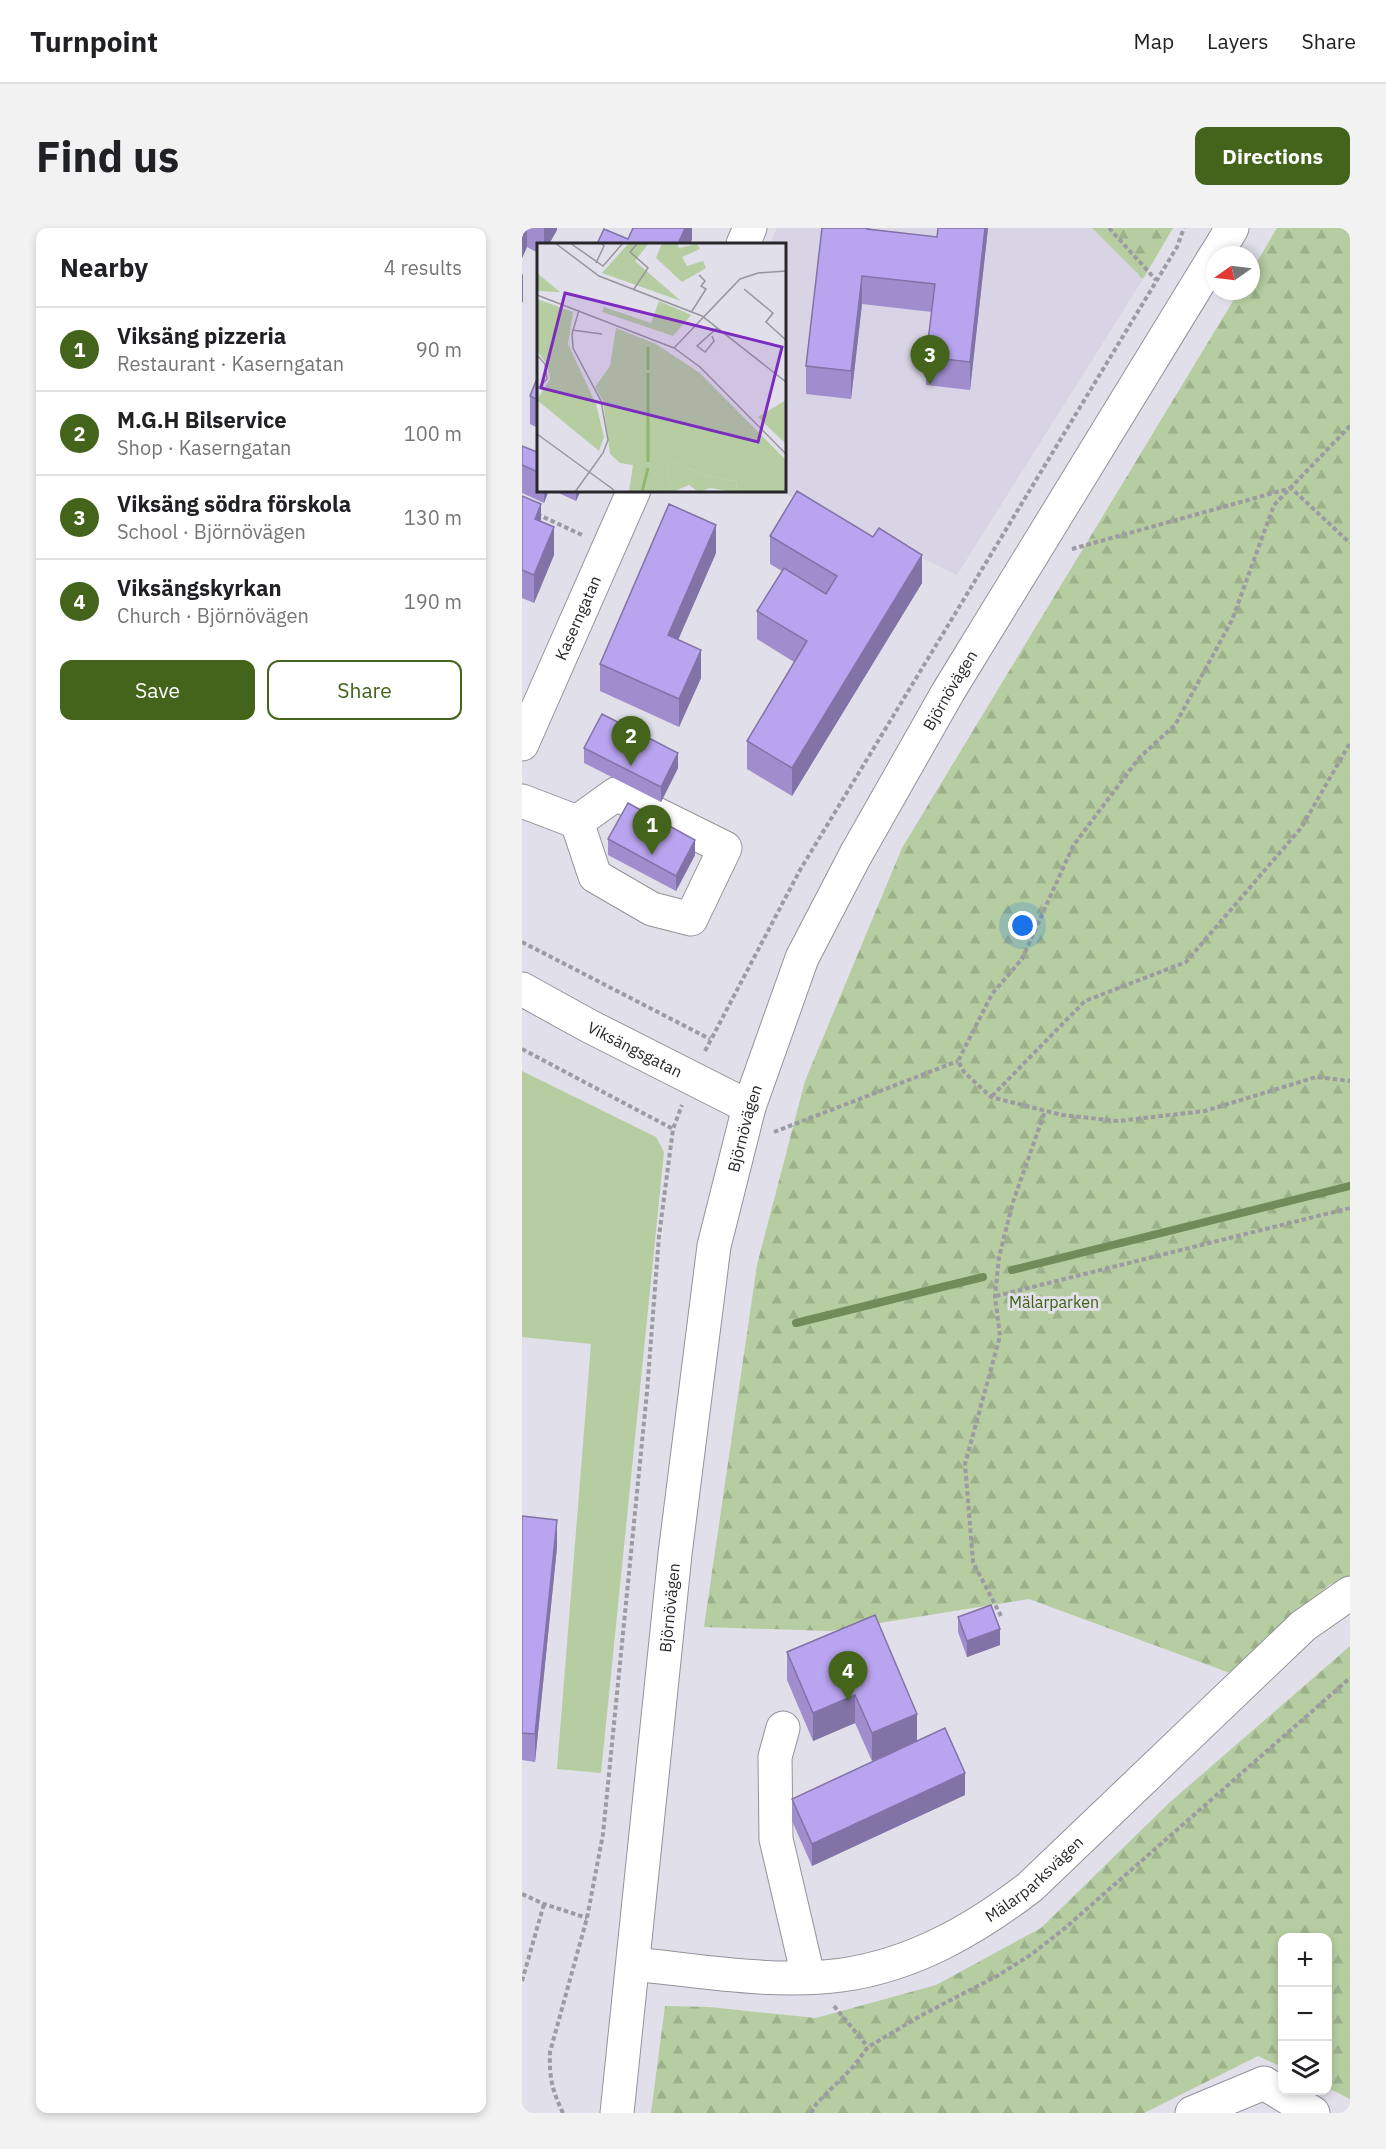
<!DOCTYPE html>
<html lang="en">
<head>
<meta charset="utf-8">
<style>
	:root { --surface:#fff; --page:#f2f2f2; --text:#202124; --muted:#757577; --line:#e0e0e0; --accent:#43641a }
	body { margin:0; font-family:"IBM Plex Sans",sans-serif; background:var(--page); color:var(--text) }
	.controls { position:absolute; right:18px; bottom:18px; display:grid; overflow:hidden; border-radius:12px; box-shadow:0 3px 9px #0003 }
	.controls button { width:54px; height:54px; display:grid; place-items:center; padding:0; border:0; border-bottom:2px solid var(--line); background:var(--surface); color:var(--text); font:30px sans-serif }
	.compass { position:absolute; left:684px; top:18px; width:54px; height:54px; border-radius:50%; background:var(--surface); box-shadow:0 3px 9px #0003; rotate:256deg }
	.you { position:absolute; left:501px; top:698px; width:21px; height:21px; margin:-15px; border:4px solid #fff; border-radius:50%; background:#1a73e8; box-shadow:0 0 0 9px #1a73e833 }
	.badge { display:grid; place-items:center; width:39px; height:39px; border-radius:50%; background:var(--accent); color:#fff; font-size:20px; font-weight:700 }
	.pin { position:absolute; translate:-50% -50px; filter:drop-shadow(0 2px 3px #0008) }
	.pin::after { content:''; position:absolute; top:32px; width:21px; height:18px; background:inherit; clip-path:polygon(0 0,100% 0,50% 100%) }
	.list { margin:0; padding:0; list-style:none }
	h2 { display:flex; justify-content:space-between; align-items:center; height:78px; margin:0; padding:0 24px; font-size:26px }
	h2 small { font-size:20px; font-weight:400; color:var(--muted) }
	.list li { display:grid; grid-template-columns:39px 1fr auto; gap:18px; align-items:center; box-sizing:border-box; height:84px; padding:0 24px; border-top:2px solid var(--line) }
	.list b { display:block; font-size:22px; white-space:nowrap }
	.list p { margin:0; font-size:20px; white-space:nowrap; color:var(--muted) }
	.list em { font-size:20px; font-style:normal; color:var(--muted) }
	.actions { display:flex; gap:12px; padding:18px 24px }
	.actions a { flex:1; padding:14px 0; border:2px solid var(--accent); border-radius:12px; text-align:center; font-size:21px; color:var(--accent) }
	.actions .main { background:var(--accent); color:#fff }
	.icon { flex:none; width:33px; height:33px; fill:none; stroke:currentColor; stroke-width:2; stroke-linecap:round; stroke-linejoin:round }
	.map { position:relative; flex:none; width:828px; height:1885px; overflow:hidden; border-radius:12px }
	header { display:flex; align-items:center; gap:36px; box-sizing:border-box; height:84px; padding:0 30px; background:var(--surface); border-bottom:2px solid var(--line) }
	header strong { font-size:28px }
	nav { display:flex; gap:33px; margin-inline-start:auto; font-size:21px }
	.intro { display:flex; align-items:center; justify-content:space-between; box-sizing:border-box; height:144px; padding:0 36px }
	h1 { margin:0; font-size:42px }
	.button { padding:15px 27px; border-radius:12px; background:var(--accent); color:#fff; font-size:21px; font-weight:700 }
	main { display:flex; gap:36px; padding:0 36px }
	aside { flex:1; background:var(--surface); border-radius:12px; box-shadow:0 3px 9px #0003 }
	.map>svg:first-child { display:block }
	.built { fill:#d8d4e5 }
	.green { fill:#b5cda0 }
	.forest { fill:url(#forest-firs) }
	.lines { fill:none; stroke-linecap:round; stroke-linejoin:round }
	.stream { stroke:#728c59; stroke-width:8 }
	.minor-casing { stroke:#94929b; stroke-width:35 }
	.major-casing { stroke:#94929b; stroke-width:35 }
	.path { stroke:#9c9aa2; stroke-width:4; stroke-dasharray:4.5 3; stroke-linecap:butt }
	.minor { stroke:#fff; stroke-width:33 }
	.major { stroke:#fff; stroke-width:33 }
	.wall { fill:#9f8dce }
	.shaded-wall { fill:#8273a7 }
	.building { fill:#b9a4ef; stroke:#8273a7; stroke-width:1.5 }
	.labels { text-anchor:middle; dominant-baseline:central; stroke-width:6; stroke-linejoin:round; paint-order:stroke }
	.street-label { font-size:16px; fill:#28272b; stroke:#e1dfe9 }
	.park-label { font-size:16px; fill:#406215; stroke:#e1dfe9 }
	.inset-river { fill:none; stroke:#91b76d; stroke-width:3 }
	.inset-road { fill:none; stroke:#97959d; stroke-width:1.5 }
	.view { fill:#7b2cbf; fill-opacity:0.15; stroke:#7b2cbf; stroke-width:3 }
	.inset-edge { fill:none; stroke:#28272b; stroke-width:3 }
</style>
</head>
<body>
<header>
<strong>Turnpoint</strong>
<nav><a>Map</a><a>Layers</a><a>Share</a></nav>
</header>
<div class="intro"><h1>Find us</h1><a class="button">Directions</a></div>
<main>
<aside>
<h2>Nearby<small>4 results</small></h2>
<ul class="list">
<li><span class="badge">1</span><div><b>Viksäng pizzeria</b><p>Restaurant · Kaserngatan</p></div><em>90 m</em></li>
<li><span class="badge">2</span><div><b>M.G.H Bilservice</b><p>Shop · Kaserngatan</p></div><em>100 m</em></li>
<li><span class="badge">3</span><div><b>Viksäng södra förskola</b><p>School · Björnövägen</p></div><em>130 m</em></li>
<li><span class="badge">4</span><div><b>Viksängskyrkan</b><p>Church · Björnövägen</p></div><em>190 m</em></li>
</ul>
<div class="actions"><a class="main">Save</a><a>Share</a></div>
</aside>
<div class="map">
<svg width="828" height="1885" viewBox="0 0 828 1885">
	<defs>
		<pattern id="forest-firs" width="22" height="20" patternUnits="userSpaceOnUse" patternTransform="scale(1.5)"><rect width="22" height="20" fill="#b5cda0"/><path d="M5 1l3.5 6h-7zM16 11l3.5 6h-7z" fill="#9cb08a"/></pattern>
	</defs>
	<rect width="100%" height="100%" fill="#e1dfe9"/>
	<!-- built -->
	<polygon class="built" points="255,0 570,0 621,51 435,347 258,263 262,262 262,16 248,16"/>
	<!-- green -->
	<polygon class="green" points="0,843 134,909 142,924 79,1545 35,1541 69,1116 0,1109"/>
	<!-- forest -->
	<g class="forest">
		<polygon points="570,0 651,0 621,51"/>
		<polygon points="755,0 828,0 828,1348 807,1357 708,1445 507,1371 308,1403 182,1399 235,1037 283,853 380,620 717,63 729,63 729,44"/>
		<polygon points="828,1418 828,1871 806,1860 806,1710 760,1710 760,1839 736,1828 622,1885 129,1885 143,1778 187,1779 294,1790 414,1757 519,1700 647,1575"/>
	</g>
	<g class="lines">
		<!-- stream -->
		<g class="stream">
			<polyline points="490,1042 828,958"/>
			<polyline points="274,1095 461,1049"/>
		</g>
		<defs>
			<g id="minor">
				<polyline points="221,16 228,0"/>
				<path id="s1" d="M0 516 112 262"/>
				<polygon points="94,566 203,620 169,691 130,681 73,648 55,594"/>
				<polyline points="0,573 55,594"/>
				<path id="s2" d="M0 761 67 798 227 879"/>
				<polyline points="261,1500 253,1529 254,1611 286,1748"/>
				<path id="s3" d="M111 1736C180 1743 251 1756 320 1747 391 1737 452 1702 508 1659L781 1398 828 1365"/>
				<polyline points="670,1885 742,1855 791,1885"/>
			</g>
			<g id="major">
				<polyline points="694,27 710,0"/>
				<path id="s4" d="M95 1885 153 1326 192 1018 227 879 280 730 333 628 426 464 693 28"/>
			</g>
		</defs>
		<!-- minor casing -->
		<use href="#minor" class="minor-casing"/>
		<!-- major casing -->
		<use href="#major" class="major-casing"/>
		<!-- path -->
		<g class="path">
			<polyline points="587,0 634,52"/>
			<polyline points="828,198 752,277 710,392 653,497 617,530 551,618 500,731 470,766 436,833 442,844 469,869 540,887 596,893 683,883 794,849 828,853"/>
			<polyline points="15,286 60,307"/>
			<polyline points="550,321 769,260 828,315"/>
			<polyline points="0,714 188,811"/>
			<polyline points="0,821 151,901"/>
			<polyline points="183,823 278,642 655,19 662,0"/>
			<polyline points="470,868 563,773 664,734 779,600 828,515"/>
			<polyline points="252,904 436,833"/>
			<polyline points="474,1068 828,980"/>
			<polyline points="479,1388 451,1334 443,1236 478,1108 473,1068 477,1029 491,974 523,883"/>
			<polyline points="0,1666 22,1676 65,1690"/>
			<polyline points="0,1753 22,1676"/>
			<polyline points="312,1778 346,1819"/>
			<path d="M41 1885C30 1862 27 1849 28 1824L65 1690 81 1606 125 1164 137 1008 151 901 160 877"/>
			<polyline points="289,1885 295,1875 331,1839 346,1819 400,1787 475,1748 510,1726 543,1700 828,1450"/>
		</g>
		<!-- minor -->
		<use href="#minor" class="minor"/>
		<!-- major -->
		<use href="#major" class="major"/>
	</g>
	<!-- wall -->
	<g class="wall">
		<polygon points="0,0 35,0 35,2 27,16 16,16 16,25 5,19 0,30"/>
		<polygon points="300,0 348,0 348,1 415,9 416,0 466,0 448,162 404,157 404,129 410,84 340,76 329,171 284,166 284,138"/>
		<polygon points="16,148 16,200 8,196 8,168"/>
		<polygon points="0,218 15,224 16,221 16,262 27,262 22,275 0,265"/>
		<polygon points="30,262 59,262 54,273"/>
		<polygon points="0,268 19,294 32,327 12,375 0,370"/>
		<polygon points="248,308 400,355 270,568 225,541 225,513 272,434 235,411 235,383 260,343 248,336"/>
		<polygon points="194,325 156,412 179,450 157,499 78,463 78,436"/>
		<polygon points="62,520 156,540 139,574 62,535"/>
		<polygon points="86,611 173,627 154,663 86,627"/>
		<polygon points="0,1288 35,1319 13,1534 0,1532"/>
		<polygon points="353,1387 395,1513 443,1567 290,1638 270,1593 270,1571 367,1526 350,1533 333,1495 291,1513 265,1452 265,1424"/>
		<polygon points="436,1389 478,1417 445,1429 436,1404"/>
	</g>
	<!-- shaded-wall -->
	<g class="shaded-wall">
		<polygon points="1,0 5,0 5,19 0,30 0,3"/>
		<polygon points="22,0 35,0 35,2 27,16 22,16"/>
		<polygon points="163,0 170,0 170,12 168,16 156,16"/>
		<polygon points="463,0 466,0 448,162 448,134"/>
		<polygon points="1,45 1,73 0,76 0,48"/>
		<polygon points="340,48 340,76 329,171 329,143"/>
		<polygon points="22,262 27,262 22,275"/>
		<polygon points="54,262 59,262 54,273"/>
		<polygon points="19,276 19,304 13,291"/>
		<polygon points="194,297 194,325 146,435 146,407"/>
		<polygon points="32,299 32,327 12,375 12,347"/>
		<polygon points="400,327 400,355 270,568 270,540"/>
		<polygon points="179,422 179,450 157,499 157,471"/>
		<polygon points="156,525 156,540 139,574 139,559"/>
		<polygon points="173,612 173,627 154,663 154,648"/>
		<polygon points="35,1292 35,1319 13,1534 13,1506"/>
		<polygon points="478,1401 478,1417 445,1429 445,1413"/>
		<polygon points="333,1467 333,1495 291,1513 291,1485"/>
		<polygon points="395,1486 395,1514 350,1533 350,1505"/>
		<polygon points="443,1545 443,1567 290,1638 290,1616"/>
	</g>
	<!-- building -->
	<g class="building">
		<polygon points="111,0 163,0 156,16 75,16 82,1 106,11"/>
		<polygon points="300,0 345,0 345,1 415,9 416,0 463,0 448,134 404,129 413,56 340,48 329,143 284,138"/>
		<polygon points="16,148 16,172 8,168"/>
		<polygon points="0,218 15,224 16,221 16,244 0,237"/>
		<polygon points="275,263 351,309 357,300 400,327 270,540 225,513 285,413 235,383 262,340 304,366 315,348 248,308"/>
		<polygon points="0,268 19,276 13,291 32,299 12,347 0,342"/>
		<polygon points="147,276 194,297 146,407 179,422 157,471 78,436"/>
		<polygon points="80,486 156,525 139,559 62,520"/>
		<polygon points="106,575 173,612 154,648 86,611"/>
		<polygon points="0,1288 35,1292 13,1506 0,1505"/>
		<polygon points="469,1377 478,1401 445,1413 436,1389"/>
		<polygon points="353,1387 395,1486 350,1505 333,1467 291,1485 265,1424"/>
		<polygon points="423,1500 443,1545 290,1616 270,1571"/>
	</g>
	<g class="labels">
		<!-- street labels -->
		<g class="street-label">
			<text stroke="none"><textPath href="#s1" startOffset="138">Kaserngatan</textPath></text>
			<text stroke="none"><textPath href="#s4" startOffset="1480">Björnövägen</textPath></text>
			<text stroke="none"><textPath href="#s2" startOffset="128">Viksängsgatan</textPath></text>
			<text stroke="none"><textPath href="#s4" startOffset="994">Björnövägen</textPath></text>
			<text stroke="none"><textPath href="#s4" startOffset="508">Björnövägen</textPath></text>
			<text stroke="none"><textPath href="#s3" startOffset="428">Mälarparksvägen</textPath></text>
		</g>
		<!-- park labels -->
		<g class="park-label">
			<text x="532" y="1074">Mälarparken</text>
		</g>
	</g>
	<!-- overview -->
	<g transform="translate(15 15)">
		<rect width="249" height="249" fill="#e1dfe9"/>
		<path d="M92 0H112L98 18 144 58 65 30ZM125 0H140L142 5 160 1 163 6 145 14 150 23 166 18 169 25 145 39 119 15ZM122 58 154 72 136 93 65 69 67 64 114 80ZM134 219 176 234 199 238 200 249 173 245 162 249 152 242 135 249 130 226Z" fill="#b5cda0"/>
		<path d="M0 30 23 49 0 48ZM0 56 36 69 31 101 59 161 67 194 62 208 0 157 13 136 10 121 0 108ZM79 85 119 101 163 130 249 217V249H200L199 238 176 234 134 219 130 226 135 249H92L96 222 83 220 73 211 66 158 58 144 73 123ZM249 157V201L221 174Z" fill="#b5cda0"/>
		<path class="inset-river" d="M111 127V104M111 219V130M105 249 111 225"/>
		<path class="inset-road" d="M18 0 62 33 165 73 249 139M33 0 66 23 86 0M59 20 67 3 64 0M97 46 111 25 93 9 101 0M207 46 236 70 229 79 249 97M0 52 137 105 163 124 249 211M155 68 169 46 164 43 168 38 162 32M35 87 65 91M175 93 177 98 168 109 160 103 180 85M137 105 203 36 221 30 249 28M0 112 8 121 10 136 0 146M0 191 77 247M38 249 66 210 71 197 64 158 36 105 35 91 42 67"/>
		<path class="view" d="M28 50 245 104 221 199 4 145Z"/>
		<rect width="249" height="249" class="inset-edge"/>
	</g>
</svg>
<div class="controls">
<button>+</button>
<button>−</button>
<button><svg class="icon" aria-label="layers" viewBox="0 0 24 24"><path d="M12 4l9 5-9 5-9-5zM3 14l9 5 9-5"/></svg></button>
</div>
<svg class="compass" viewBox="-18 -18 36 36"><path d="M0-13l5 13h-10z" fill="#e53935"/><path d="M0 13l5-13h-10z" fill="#757577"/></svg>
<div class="you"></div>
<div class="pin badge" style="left:130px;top:627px">1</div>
<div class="pin badge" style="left:109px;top:538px">2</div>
<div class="pin badge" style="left:408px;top:157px">3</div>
<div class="pin badge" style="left:326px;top:1473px">4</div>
</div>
</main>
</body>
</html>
